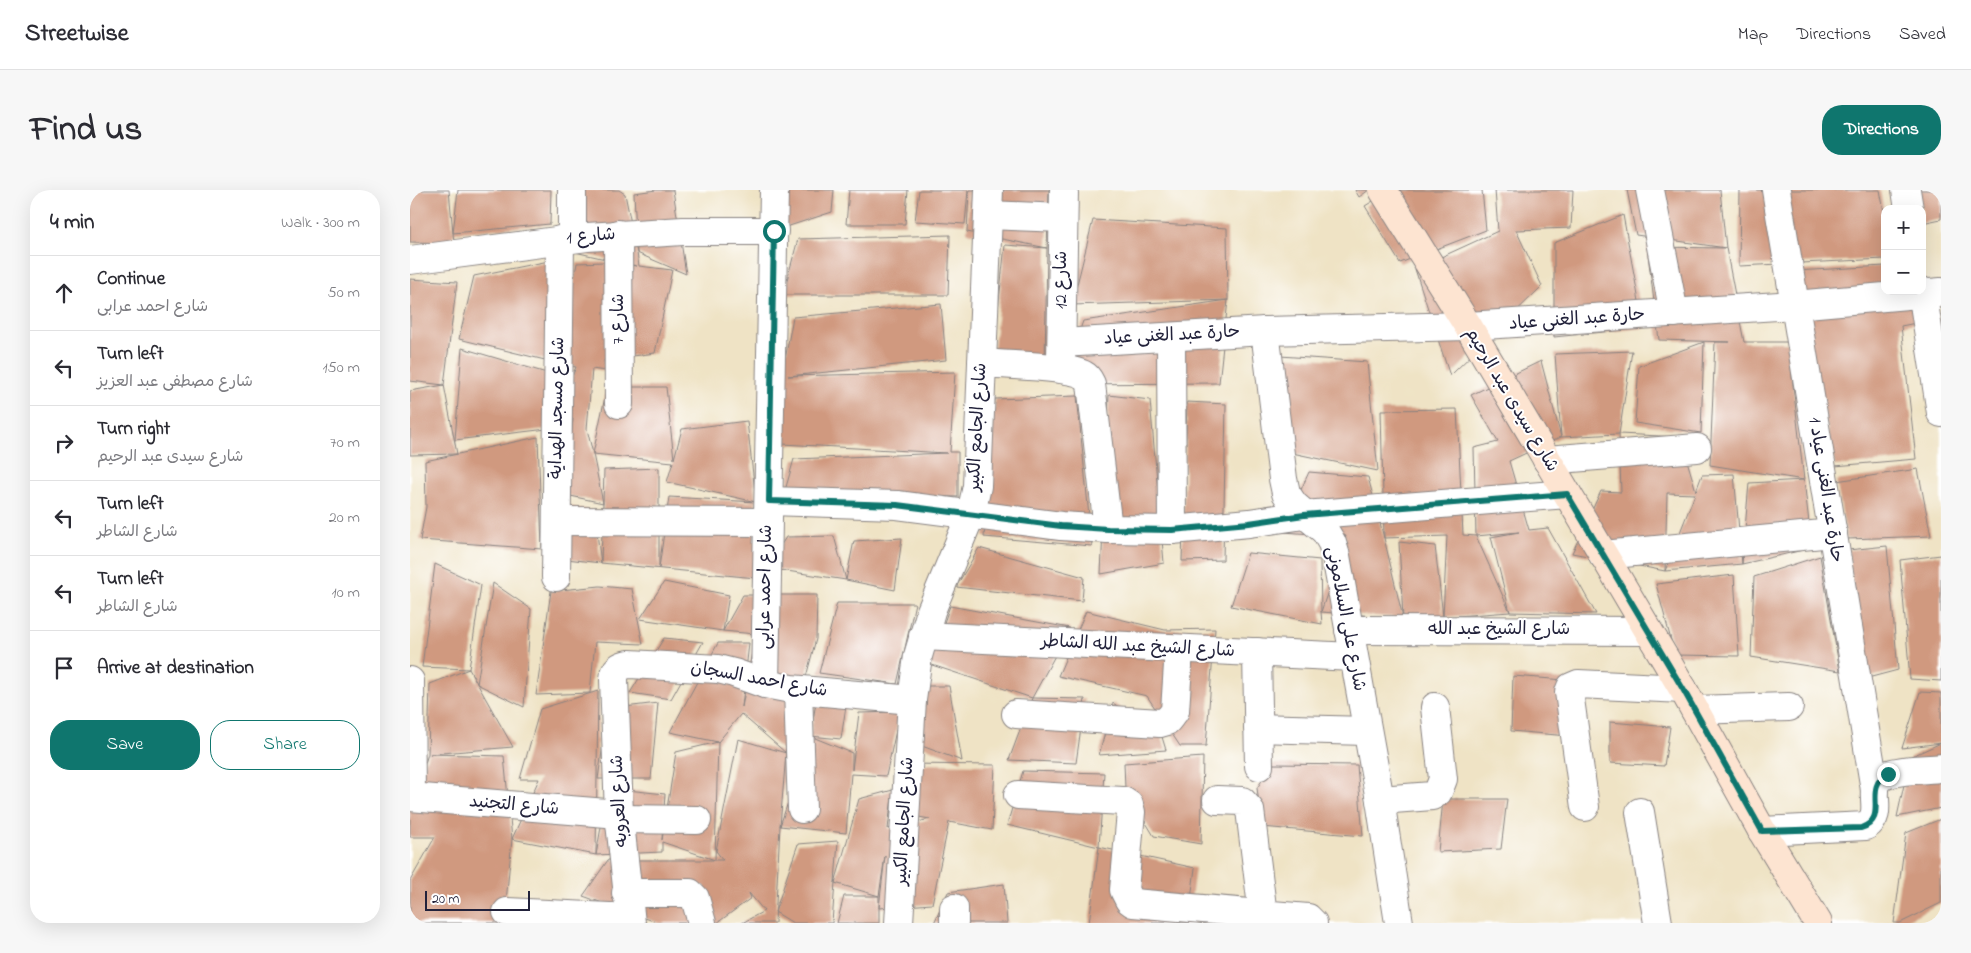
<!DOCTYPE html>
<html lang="en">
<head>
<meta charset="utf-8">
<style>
	:root { --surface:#fff; --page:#f7f7f7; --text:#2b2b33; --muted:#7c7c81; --line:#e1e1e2; --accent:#0f766e }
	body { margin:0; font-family:"Indie Flower","Playpen Sans Arabic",sans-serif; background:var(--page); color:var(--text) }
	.controls { position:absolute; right:15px; top:15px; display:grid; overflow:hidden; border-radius:10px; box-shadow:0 5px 20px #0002 }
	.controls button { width:45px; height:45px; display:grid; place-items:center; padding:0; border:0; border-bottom:1px solid var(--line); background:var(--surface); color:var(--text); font:25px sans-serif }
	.scale { position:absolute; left:15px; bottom:12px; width:105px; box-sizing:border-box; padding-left:5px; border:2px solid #22223b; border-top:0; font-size:14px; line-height:18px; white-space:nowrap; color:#22223b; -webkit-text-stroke:4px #fff; paint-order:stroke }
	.stop { position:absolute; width:15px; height:15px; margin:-11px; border:4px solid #0f766e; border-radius:50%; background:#fff }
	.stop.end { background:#0f766e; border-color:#fff; box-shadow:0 1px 5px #0008 }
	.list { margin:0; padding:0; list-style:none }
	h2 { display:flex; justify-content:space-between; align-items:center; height:65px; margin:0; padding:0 20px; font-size:21px }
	h2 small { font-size:16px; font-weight:400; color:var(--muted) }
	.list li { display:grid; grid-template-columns:32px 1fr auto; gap:15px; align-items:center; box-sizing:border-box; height:75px; padding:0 20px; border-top:1px solid var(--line) }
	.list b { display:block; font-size:19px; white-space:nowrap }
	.list p { margin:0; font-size:16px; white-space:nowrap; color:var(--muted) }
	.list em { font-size:16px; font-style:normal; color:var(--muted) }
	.actions { display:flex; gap:10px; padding:15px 20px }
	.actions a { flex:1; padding:11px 0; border:1px solid var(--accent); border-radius:20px; text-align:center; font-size:18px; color:var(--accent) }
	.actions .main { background:var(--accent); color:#fff }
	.icon { flex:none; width:28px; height:28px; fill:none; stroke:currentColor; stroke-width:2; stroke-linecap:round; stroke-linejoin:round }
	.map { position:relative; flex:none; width:1531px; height:733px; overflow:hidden; border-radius:20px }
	header { display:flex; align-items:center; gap:30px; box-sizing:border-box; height:70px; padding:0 25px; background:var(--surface); border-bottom:1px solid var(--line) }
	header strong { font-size:24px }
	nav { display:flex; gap:28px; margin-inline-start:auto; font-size:18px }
	.intro { display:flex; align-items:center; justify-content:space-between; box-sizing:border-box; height:120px; padding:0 30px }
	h1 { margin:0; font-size:35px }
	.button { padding:12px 22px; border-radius:20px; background:var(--accent); color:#fff; font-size:18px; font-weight:700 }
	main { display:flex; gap:30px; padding:0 30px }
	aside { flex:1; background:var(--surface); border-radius:20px; box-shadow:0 5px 20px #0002 }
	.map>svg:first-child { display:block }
	.building { fill:#d0997f; fill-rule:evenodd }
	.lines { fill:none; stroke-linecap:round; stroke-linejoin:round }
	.street-casing { stroke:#888280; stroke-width:30 }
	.secondary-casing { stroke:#888280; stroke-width:30 }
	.street { stroke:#fff; stroke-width:28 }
	.secondary { stroke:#fde4d1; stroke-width:28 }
	.route { stroke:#0f766e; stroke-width:6 }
	.labels { text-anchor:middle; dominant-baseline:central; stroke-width:4; stroke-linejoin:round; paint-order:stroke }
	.street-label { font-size:18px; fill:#22223b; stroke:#fff }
</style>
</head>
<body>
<header>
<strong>Streetwise</strong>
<nav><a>Map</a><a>Directions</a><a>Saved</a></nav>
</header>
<div class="intro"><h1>Find us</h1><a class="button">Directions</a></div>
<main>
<aside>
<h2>4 min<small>Walk · 300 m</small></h2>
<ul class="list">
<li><svg class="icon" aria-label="ahead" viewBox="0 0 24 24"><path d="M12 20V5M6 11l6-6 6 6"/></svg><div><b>Continue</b><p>شارع احمد عرابى</p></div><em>50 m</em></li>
<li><svg class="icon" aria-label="left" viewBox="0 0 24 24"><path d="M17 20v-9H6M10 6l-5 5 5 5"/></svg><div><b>Turn left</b><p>شارع مصطفى عبد العزيز</p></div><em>150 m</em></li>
<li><svg class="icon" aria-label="right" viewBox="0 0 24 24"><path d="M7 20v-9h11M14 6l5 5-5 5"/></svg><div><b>Turn right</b><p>شارع سيدى عبد الرحيم</p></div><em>70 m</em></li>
<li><svg class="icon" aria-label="left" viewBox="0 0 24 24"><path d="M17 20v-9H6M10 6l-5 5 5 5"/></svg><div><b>Turn left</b><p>شارع الشاطر</p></div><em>20 m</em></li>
<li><svg class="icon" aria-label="left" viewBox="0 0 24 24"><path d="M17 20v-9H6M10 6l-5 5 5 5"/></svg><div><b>Turn left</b><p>شارع الشاطر</p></div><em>10 m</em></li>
<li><svg class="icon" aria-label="arrive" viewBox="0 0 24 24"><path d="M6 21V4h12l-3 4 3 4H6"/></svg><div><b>Arrive at destination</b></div></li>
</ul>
<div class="actions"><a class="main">Save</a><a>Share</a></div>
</aside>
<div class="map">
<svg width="1531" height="733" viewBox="0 0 1531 733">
	<rect width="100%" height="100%" fill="#fff"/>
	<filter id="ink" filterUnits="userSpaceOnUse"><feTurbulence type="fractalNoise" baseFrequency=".02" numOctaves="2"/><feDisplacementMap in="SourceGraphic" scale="10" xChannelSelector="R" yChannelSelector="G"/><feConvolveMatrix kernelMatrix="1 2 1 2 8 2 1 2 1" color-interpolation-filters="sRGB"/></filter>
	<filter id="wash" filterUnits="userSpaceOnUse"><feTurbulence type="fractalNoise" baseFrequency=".0096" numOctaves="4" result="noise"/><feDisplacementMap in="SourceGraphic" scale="20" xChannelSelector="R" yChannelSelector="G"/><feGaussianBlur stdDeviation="1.12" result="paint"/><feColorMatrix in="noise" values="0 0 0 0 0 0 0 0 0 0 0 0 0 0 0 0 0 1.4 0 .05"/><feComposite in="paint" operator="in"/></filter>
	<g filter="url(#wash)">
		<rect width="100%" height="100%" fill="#efe3c5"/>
		<g id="blocks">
			<!-- building -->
			<g class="building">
				<polygon points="0,0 39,0 43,43 48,0 141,0 140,34 43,43 44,53 0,52"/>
				<polygon points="167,0 209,0 215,4 227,63 224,3 246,0 263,0 276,84 227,63 229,76 262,80 245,163 194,170 195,181 182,179 177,239 183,264 197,197 256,197 264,269 272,239 337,231 346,312 257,292 263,272 183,264 193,313 194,280 249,278 249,378 259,307 346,312 346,388 191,373 139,367 147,314 184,321 191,373 193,313 156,305 163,229 148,220 166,177 149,174 167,73 194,72 227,76 160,61"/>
				<polygon points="366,0 424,0 422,22 364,41"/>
				<polygon points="439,0 498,0 495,34 436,34"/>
				<polygon points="509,0 558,0 555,34 505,31"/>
				<polygon points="559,0 639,0 637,58 557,42"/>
				<polygon points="945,0 959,0 949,7"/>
				<polygon points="981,0 1072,0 1076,40 990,73 955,16"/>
				<polygon points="1085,0 1163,0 1161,38 1106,40 1132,96 1040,186 1005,79 1088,41"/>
				<polygon points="1217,0 1310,0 1316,58 1334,152 1378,152 1394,290 1300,275 1305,152 1320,152 1249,150 1237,57 1316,58 1226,45"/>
				<polygon points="1330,0 1470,0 1475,27 1475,69 1329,76"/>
				<polygon points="1508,0 1531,0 1531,29 1512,33 1512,19"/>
				<polygon points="1213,25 1234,138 1144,147 1144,53"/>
				<polygon points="683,30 817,38 818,110 809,193 651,194 673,131 818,110 662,115"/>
				<polygon points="540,45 538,105 373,105 388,49"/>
				<polygon points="595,55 637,58 635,172 583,167"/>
				<polygon points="139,71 135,170 49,149 64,86"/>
				<polygon points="1475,76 1475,101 1505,101 1511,132 1491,136 1506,269 1425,276 1385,81"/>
				<polygon points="0,89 47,92 34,195 0,191"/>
				<polygon points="531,114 536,170 378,186 545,182 540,262 548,262 548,307 374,304 384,269 537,263 372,254 372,186 383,127"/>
				<polygon points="1294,152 1291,243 1225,233 1229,176"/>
				<polygon points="52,158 140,184 137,239 45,250"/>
				<polygon points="1222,161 1209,244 1151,247 1145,164"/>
				<polygon points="870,166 957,172 968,281 882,263"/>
				<polygon points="1131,171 1151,247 1099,271 1119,340 1138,338 1186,424 1100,422 1081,347 1109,342 1066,346 1100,422 1033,427 1037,346 974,348 993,428 911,422 912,434 821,416 838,363 910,370 911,422 936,346 872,342 899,282 958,287 974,348 971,220 1047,219 1053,345 1066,346 1064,258 1088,252 1061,205"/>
				<polygon points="34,195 47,264 0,265 0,201"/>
				<polygon points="699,205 740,210 754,373 691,384"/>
				<polygon points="667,206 682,356 574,347 585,209"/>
				<polygon points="777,212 816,214 813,370 772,371"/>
				<path d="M1209 244 1270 247 1286 301 1292 285 1324 284 1332 374 1255 381 1162 363 1191 301 1211 302ZM1257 303 1285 304 1255 381Z"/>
				<polygon points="128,247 132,359 10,350 16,317 15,271"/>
				<polygon points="1508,279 1521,346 1437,349 1426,291"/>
				<polygon points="1394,290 1402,358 1332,374 1339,293"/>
				<polygon points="424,346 436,390 357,378 376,347"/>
				<polygon points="492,348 485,400 436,390 444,351"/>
				<polygon points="989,352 1025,356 1033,427 993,428"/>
				<polygon points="1477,356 1488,480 1454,489 1438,360"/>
				<polygon points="569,358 674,387 672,411 546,397"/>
				<polygon points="1531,365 1531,491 1500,489 1490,370"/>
				<polygon points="1410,366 1430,481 1341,467 1344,387"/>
				<polygon points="25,374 71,395 59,479 103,557 20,564 94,566 102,649 129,589 110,589 130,519 188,501 186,665 198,598 255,604 252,650 266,562 308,552 260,542 308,453 339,453 332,517 345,445 366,446 313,441 333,405 407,405 406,449 376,563 331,524 308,552 305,670 252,652 252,662 186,665 102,649 94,733 7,733 0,729 0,691 25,647 0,647 0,620 18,564 20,494 59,479 12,477"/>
				<polygon points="1324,385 1329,466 1265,465 1246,394"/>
				<polygon points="254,392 319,405 313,441 230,429"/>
				<polygon points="83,393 121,419 114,517 67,494"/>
				<polygon points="190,396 222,399 233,454 185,452 180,503 126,505 141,401"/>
				<polygon points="427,413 505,413 487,494 409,483"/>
				<polygon points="540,416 660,438 622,508 519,474"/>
				<polygon points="676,421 755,440 805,439 796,556 770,556 737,506 648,486"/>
				<polygon points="254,448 293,452 261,509 220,503"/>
				<polygon points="1103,486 1155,490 1158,546 1101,541"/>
				<polygon points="514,496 539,496 552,571 512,556"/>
				<polygon points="1510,502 1531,503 1531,553 1492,558"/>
				<polygon points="622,508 675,509 666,573 599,570"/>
				<polygon points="248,513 241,589 188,589 198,519"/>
				<polygon points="406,513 436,516 431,549 400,546"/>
				<polygon points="703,513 752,547 756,560 689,565"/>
				<polygon points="490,522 476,586 441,584 436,643 370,636 365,733 332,733 354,721 339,703 341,708 307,733 249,733 173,706 198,670 313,670 306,661 328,549 376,563 370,636 400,546 442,563 442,580 449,523"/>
				<polygon points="1200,532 1260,537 1254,576 1200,573"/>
				<polygon points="1531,553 1531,618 1487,627 1500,567"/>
				<polygon points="793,567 791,654 744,646 715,598 714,573"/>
				<path d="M498 574 585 575 582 640 539 632 522 714 469 718 475 666 469 706 425 693 449 609 483 600 480 622ZM480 622 520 629 478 639Z"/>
				<polygon points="863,574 947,575 953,646 852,637 847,598"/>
				<polygon points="613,581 694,583 689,657 597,635"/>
				<polygon points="1033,609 1097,609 1091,659 1028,662"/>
				<polygon points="1531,629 1531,713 1490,733 1484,733 1496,643"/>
				<polygon points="428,651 422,733 383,733 365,722 388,654"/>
				<polygon points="689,657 785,678 778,733 679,733"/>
				<polygon points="594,694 597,733 524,733 538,702"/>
				<polygon points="434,706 469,706 469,733 427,733"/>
			</g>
		</g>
	</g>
	<g filter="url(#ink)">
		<use href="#blocks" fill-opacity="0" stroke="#888280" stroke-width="1"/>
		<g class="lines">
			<defs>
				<g id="street">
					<polyline points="162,0 162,48"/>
					<polyline points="1240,0 1264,123"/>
					<polyline points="1366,0 1465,600"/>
					<polyline points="1496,0 1499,19"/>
					<polyline points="578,25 653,28"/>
					<polyline points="208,44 209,214"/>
					<polyline points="0,70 177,47 273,41 364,41"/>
					<polyline points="1512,101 1531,223"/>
					<polyline points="855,141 873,289 876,303 884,315 915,341 922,353 926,366 970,610 989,733"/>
					<polyline points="761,147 762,340"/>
					<polyline points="652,153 855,141 1058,136 1385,115 1531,102"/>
					<polyline points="651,171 654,0"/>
					<path d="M572 173C594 175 658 176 674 185 678 187 679 190 681 194L698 339"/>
					<polyline points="1137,270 1287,258"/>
					<polyline points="359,311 487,315 651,336 698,339 762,340 839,333 894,325 1157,304"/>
					<polyline points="147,331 357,332"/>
					<polyline points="1193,365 1423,343"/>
					<polyline points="146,387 150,50"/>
					<polyline points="939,440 1238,441"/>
					<polyline points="513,446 943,467"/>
					<polyline points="847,462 849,576"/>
					<polyline points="0,491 1,607"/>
					<polyline points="355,494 364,0"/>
					<polyline points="388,500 392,619"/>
					<polyline points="1285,520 1379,517"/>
					<polyline points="606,524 750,533 757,531 765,521 769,459"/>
					<polyline points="848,538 957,541"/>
					<polyline points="608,605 713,611 719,615 721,622 714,700 719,710 723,713 898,728 903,733"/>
					<polyline points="0,607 209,624"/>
					<polyline points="807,610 832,611 840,620 853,725"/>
					<polyline points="970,610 1022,606 1028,602 1033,589 1025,517"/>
					<polyline points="1175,617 1159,502 1161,497 1168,494 1273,499"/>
					<polyline points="1230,622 1248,733"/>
					<polyline points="210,629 287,630"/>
					<path d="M1352 641 1456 636C1476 623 1455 599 1472 587 1484 579 1517 580 1531 578"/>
					<polyline points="216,703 280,703 285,708 292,733"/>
					<polyline points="97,722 220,728"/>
					<path d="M221 733 209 624 204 489C205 479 210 475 220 474L308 479 324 483 355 494 381 499 502 510"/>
					<polyline points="489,733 502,510 508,466 521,421 561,324 567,296 579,0"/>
					<polyline points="544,733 544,718"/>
				</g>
				<polyline id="secondary" points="973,0 1058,136 1273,499 1352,641 1408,733"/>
			</defs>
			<!-- street casing -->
			<use href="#street" class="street-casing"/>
			<!-- secondary casing -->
			<use href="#secondary" class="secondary-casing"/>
			<!-- street -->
			<use href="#street" class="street"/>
			<!-- secondary -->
			<use href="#secondary" class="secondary"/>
		</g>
	</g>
	<g class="lines" filter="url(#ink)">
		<!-- route -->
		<path class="route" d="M364 41 359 311 487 315 651 336 698 339 762 340 839 333 894 325 1157 304 1273 499 1352 641 1451 638C1481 628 1451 597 1478 584"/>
	</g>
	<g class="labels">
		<!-- street labels -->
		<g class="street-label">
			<text transform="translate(181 47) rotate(-5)">شارع 1</text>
			<text transform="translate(652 90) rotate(-90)">شارع 12</text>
			<text transform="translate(209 129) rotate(-90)">شارع 7</text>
			<text transform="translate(1167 130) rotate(-4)">حارة عبد الغنى عياد</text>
			<text transform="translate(762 146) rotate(-3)">حارة عبد الغنى عياد</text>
			<text transform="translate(1101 210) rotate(59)">شارع سيدى عبد الرحيم</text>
			<text transform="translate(148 218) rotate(-89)">شارع مسجد الهداية</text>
			<text transform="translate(568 237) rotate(-87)">شارع الجامع الكبير</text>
			<text transform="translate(1415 300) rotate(81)">حارة عبد الغنى عياد 1</text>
			<text transform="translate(356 397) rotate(-89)">شارع احمد عرابى</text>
			<text transform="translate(935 429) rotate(79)">شارع على السلامونى</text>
			<text x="1089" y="440">شارع الشيخ عبد الله</text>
			<text transform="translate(728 457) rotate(3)">شارع الشيخ عبد الله الشاطر</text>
			<text transform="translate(349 490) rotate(10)">شارع احمد السجان</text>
			<text transform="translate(210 611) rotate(-93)">شارع العروبه</text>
			<text transform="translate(104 616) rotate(5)">شارع التجنيد</text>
			<text transform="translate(495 631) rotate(-87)">شارع الجامع الكبير</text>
		</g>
	</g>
</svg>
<div class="controls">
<button>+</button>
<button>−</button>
</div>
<div class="scale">20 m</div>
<div class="stop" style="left:364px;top:41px"></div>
<div class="stop end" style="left:1478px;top:584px"></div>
</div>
</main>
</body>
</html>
